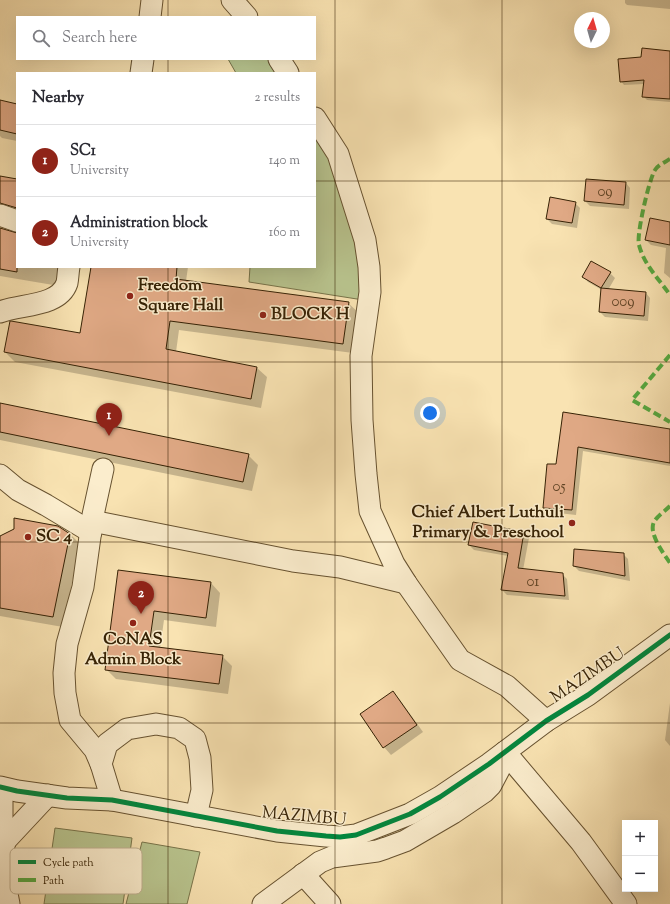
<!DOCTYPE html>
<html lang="en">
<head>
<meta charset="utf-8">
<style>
	:root { --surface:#fff; --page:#f2f2f3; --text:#2b2b33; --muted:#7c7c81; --line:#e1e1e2; --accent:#8f2418 }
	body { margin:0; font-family:"Sorts Mill Goudy",serif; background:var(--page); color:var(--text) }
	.controls { position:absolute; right:12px; bottom:12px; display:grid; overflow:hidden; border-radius:0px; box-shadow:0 4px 16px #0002 }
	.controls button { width:36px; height:36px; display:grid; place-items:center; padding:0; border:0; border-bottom:1px solid var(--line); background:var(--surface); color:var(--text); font:20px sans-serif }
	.compass { position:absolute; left:574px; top:12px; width:36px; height:36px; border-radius:50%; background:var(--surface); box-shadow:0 4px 16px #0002; rotate:5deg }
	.you { position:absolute; left:430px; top:413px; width:14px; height:14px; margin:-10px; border:3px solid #fff; border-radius:50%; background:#1a73e8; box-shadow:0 0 0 6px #1a73e833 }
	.badge { display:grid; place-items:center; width:26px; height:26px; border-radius:50%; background:var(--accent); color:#fff; font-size:13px; font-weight:700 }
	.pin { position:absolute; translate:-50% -33px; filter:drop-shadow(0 1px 2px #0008) }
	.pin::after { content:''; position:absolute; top:21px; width:14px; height:12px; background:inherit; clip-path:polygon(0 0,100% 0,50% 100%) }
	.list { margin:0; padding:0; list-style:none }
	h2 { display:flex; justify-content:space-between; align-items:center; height:52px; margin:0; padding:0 16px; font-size:17px }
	h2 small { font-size:13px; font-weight:400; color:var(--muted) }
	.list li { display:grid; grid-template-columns:26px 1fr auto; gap:12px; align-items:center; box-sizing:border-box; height:72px; padding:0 16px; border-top:1px solid var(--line) }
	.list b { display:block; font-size:15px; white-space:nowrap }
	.list p { margin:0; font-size:13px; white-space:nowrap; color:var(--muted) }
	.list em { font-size:13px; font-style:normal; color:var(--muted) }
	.icon { flex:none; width:22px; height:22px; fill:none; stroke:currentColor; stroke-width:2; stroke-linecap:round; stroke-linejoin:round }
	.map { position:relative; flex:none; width:670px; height:904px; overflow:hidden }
	.search { position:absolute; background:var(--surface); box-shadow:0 4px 16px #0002; left:16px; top:16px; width:300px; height:44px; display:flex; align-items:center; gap:10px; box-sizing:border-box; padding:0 14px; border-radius:0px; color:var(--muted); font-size:15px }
	.panel { position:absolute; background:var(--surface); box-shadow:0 4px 16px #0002; left:16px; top:72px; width:300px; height:196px; border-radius:0px }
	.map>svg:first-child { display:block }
	.green { fill:#b9c58f; stroke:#78744a }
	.shadow { fill:#0003 }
	.building { fill:#e0a985; stroke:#362205 }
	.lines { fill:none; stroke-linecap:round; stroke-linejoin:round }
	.minor-casing { stroke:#675230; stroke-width:23 }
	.minor { stroke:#fbedcd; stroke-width:21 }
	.quiet { stroke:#55aa40; stroke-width:4; stroke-dasharray:8 4; stroke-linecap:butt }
	.cycleway-casing { stroke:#fbedcd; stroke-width:8 }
	.cycleway { stroke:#00873e; stroke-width:5 }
	.grid { fill:none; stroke:#362205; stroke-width:1; stroke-opacity:0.55 }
	.poi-dot { fill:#8f2418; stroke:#fbedcd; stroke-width:1.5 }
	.labels { text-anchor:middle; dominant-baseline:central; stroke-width:3; stroke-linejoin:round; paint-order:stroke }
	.number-label { font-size:15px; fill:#604425 }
	.poi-label { font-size:17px; font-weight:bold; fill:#362205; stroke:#fbedcd; text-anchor:start }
	.street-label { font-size:17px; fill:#362205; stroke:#fbedcd }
	.key { fill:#fbedcd; stroke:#c0b091; stroke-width:1 }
	.key-label { font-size:11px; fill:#362205 }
</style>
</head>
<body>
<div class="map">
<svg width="670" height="904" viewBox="0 0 670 904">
	<rect width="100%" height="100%" fill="#f9e3b2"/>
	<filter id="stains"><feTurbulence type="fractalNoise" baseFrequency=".005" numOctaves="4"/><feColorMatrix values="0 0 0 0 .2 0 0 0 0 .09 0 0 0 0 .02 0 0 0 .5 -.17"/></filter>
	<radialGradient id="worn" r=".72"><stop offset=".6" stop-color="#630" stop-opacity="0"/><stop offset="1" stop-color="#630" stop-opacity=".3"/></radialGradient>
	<!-- green -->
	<g class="green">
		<polygon points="228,59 277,59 286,73 236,73"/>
		<polygon points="315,120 340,160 376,302 249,282 250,267 315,267"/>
		<polygon points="55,828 132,838 123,904 44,904"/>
		<polygon points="142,842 200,852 187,904 126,904"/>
	</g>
	<!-- shadow -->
	<g class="shadow">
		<polygon points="625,0 670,0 670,9 627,5 625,3"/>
		<polygon points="670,52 670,102 647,100 643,96 644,84 624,85 621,81 642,58"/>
		<polygon points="0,101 17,105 17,141 2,138 0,136"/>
		<polygon points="0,177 17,180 17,214 0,218"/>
		<polygon points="626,183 630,188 629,209 590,206 585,201"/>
		<polygon points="575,203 580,208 577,228 552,224 547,219"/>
		<polygon points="670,223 670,278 664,273 666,248 651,245 646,240"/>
		<polygon points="0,229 17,234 17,267 71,267 65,287 0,276"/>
		<polygon points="92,267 188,267 186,281 348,303 358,312 353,353 179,330 176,352 257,368 267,377 261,408 15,362 5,352 81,334"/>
		<polygon points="610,273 615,278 608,290 646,293 650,298 648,321 605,317 600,312 602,290 588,282 584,277"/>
		<polygon points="0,404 248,455 258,465 252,491 0,440"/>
		<polygon points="564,413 670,430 670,466 583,451 576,515 549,512 544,507 557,466"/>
		<polygon points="524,533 529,538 523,570 562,574 567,579 569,600 507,595 502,590 508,556 474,550 469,545"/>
		<polygon points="70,534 80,544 63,627 0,616 0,539"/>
		<polygon points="623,554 628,559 630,581 579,571 574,566"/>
		<polygon points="119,571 211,583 220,593 216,627 164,620 160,648 222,656 232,666 228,694 116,679 106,669"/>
		<polygon points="392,693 400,700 423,732 391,755 384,747"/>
		<polygon points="670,703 670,746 665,740"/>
	</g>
	<!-- building -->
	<g class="building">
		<polygon points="642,48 670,51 670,99 642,97 644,80 620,82 618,59 641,57"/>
		<polygon points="0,100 17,104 17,134 0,130"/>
		<polygon points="0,176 17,179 17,208 0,203"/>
		<polygon points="586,179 626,182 624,205 584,201"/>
		<polygon points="550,197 576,202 572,223 546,219"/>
		<polygon points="650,218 670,222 670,245 645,240"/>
		<polygon points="0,228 17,233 17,272 0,269"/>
		<polygon points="591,261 611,272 601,288 582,277"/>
		<polygon points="91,267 177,267 176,279 349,302 343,344 170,321 166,349 257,367 251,399 4,352 10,321 11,321 80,333"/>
		<polygon points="601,288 646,292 644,316 599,312"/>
		<polygon points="0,403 249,454 243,482 0,432"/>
		<polygon points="563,412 670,429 670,463 578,447 572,510 543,508 547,464 556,464"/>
		<polygon points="14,518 58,526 70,534 53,617 0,608 0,536 14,529"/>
		<polygon points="473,522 524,532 518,568 563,573 565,596 501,590 508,553 468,545"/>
		<polygon points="574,549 624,553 625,576 573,566"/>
		<polygon points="118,570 211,582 206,618 154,611 149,646 223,655 219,684 105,670"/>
		<polygon points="393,691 417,725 383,748 360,714"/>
	</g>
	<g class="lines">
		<defs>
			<g id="minor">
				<polyline points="232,0 247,17"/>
				<polyline points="150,17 152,0"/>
				<polyline points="279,59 288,73"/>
				<polyline points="141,73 143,59"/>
				<polyline points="315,118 338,154 365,240 369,267 370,292 361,356 362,420 366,474 370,511 394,564 406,583 460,660 507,686 546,721"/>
				<polyline points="0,215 17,221"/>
				<path d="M0 312C20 304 59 307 67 283 68 278 68 272 69 267"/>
				<polyline points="103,469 93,515 83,587 67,644 64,673 65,693 70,720 95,750 101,764 112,800"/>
				<polyline points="0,475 18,490 46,505 91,532"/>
				<polyline points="92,521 293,561 340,567 406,583"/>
				<polyline points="505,752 581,842 626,904"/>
				<polyline points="101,764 107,744 127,729 156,724 179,728 195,739 200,758 202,790 196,816"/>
				<polyline points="0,787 17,791 67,798 112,800 277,831 326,836 340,837 356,835 410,814 440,797 489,764 546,721 588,695 670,635"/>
				<polyline points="2,850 2,788"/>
				<polyline points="303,874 330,904"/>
				<polyline points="9,904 3,873 1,853 6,840 48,795"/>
				<polyline points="263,904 320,862 332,857 377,851 386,848 405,841 453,813 484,792 491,785 502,764 505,752"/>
			</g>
		</defs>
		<!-- minor casing -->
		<use href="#minor" class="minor-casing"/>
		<!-- minor -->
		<use href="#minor" class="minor"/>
		<!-- quiet -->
		<g class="quiet">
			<path d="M670 159C665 162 658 165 655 170 649 179 636 236 639 245 644 265 659 279 670 295"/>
			<polyline points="670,355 632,400 670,422"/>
			<path d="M670 506C665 511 657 516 654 522 648 533 664 554 670 563"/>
		</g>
		<defs>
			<polyline id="cycleway" points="0,787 17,791 67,798 112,800 277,831 326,836 340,837 356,835 410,814 440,797 489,764 546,721 588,695 670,635"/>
		</defs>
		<!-- cycleway casing -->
		<use href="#cycleway" class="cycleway-casing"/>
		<!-- cycleway -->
		<use href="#cycleway" class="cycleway"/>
	</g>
	<!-- grid -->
	<path class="grid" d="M168 0V17M335 0V904M502 0V904M168 59V73M0 181H17M315 181H670M168 267V904M0 362H670M0 542H670M0 723H670"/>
	<!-- markers -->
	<g class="poi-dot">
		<circle cx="130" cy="296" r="4"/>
		<circle cx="263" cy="315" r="4"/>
		<circle cx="572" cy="523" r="4"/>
		<circle cx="28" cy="537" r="4"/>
		<circle cx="133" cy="623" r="4"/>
	</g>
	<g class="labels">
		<!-- number labels -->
		<g class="number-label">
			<text x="605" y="192">09</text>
			<text x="623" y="302">009</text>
			<text x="559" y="487">05</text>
			<text x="533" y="582">01</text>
		</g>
		<!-- poi labels -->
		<g class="poi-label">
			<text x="138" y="286">Freedom<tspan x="138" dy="20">Square Hall</tspan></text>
			<text x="271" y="315">BLOCK H</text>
			<text x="564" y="513" text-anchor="end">Chief Albert Luthuli<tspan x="564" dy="20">Primary &amp; Preschool</tspan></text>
			<text x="36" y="537">SC 4</text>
			<text x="133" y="640" text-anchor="middle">CoNAS<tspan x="133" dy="20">Admin Block</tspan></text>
		</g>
		<!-- street labels -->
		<g class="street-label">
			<text transform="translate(588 676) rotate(-34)">MAZIMBU</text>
			<text transform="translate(304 817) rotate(5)">MAZIMBU</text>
		</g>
	</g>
	<!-- legend -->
	<rect x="10" y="848" width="132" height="46" rx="6" class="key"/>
	<rect x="18" y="860" width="18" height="4" fill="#00873e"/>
	<rect x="18" y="878" width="18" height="4" fill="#55aa40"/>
	<g class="key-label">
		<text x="43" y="866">Cycle path</text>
		<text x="43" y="884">Path</text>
	</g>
	<rect width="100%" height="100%" filter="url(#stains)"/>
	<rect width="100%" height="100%" fill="url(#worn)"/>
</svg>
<div class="controls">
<button>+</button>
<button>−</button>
</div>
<svg class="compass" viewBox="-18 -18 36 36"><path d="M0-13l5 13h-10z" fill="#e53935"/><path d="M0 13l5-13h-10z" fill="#7c7c81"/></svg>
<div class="you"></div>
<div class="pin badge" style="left:109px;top:436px">1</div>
<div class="pin badge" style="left:141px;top:614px">2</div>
<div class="search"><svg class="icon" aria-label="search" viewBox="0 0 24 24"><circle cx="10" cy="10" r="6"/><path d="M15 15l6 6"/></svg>Search here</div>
<section class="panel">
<h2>Nearby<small>2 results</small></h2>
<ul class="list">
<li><span class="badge">1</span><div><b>SC1</b><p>University</p></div><em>140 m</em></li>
<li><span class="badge">2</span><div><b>Administration block</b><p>University</p></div><em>160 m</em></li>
</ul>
</section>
</div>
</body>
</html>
